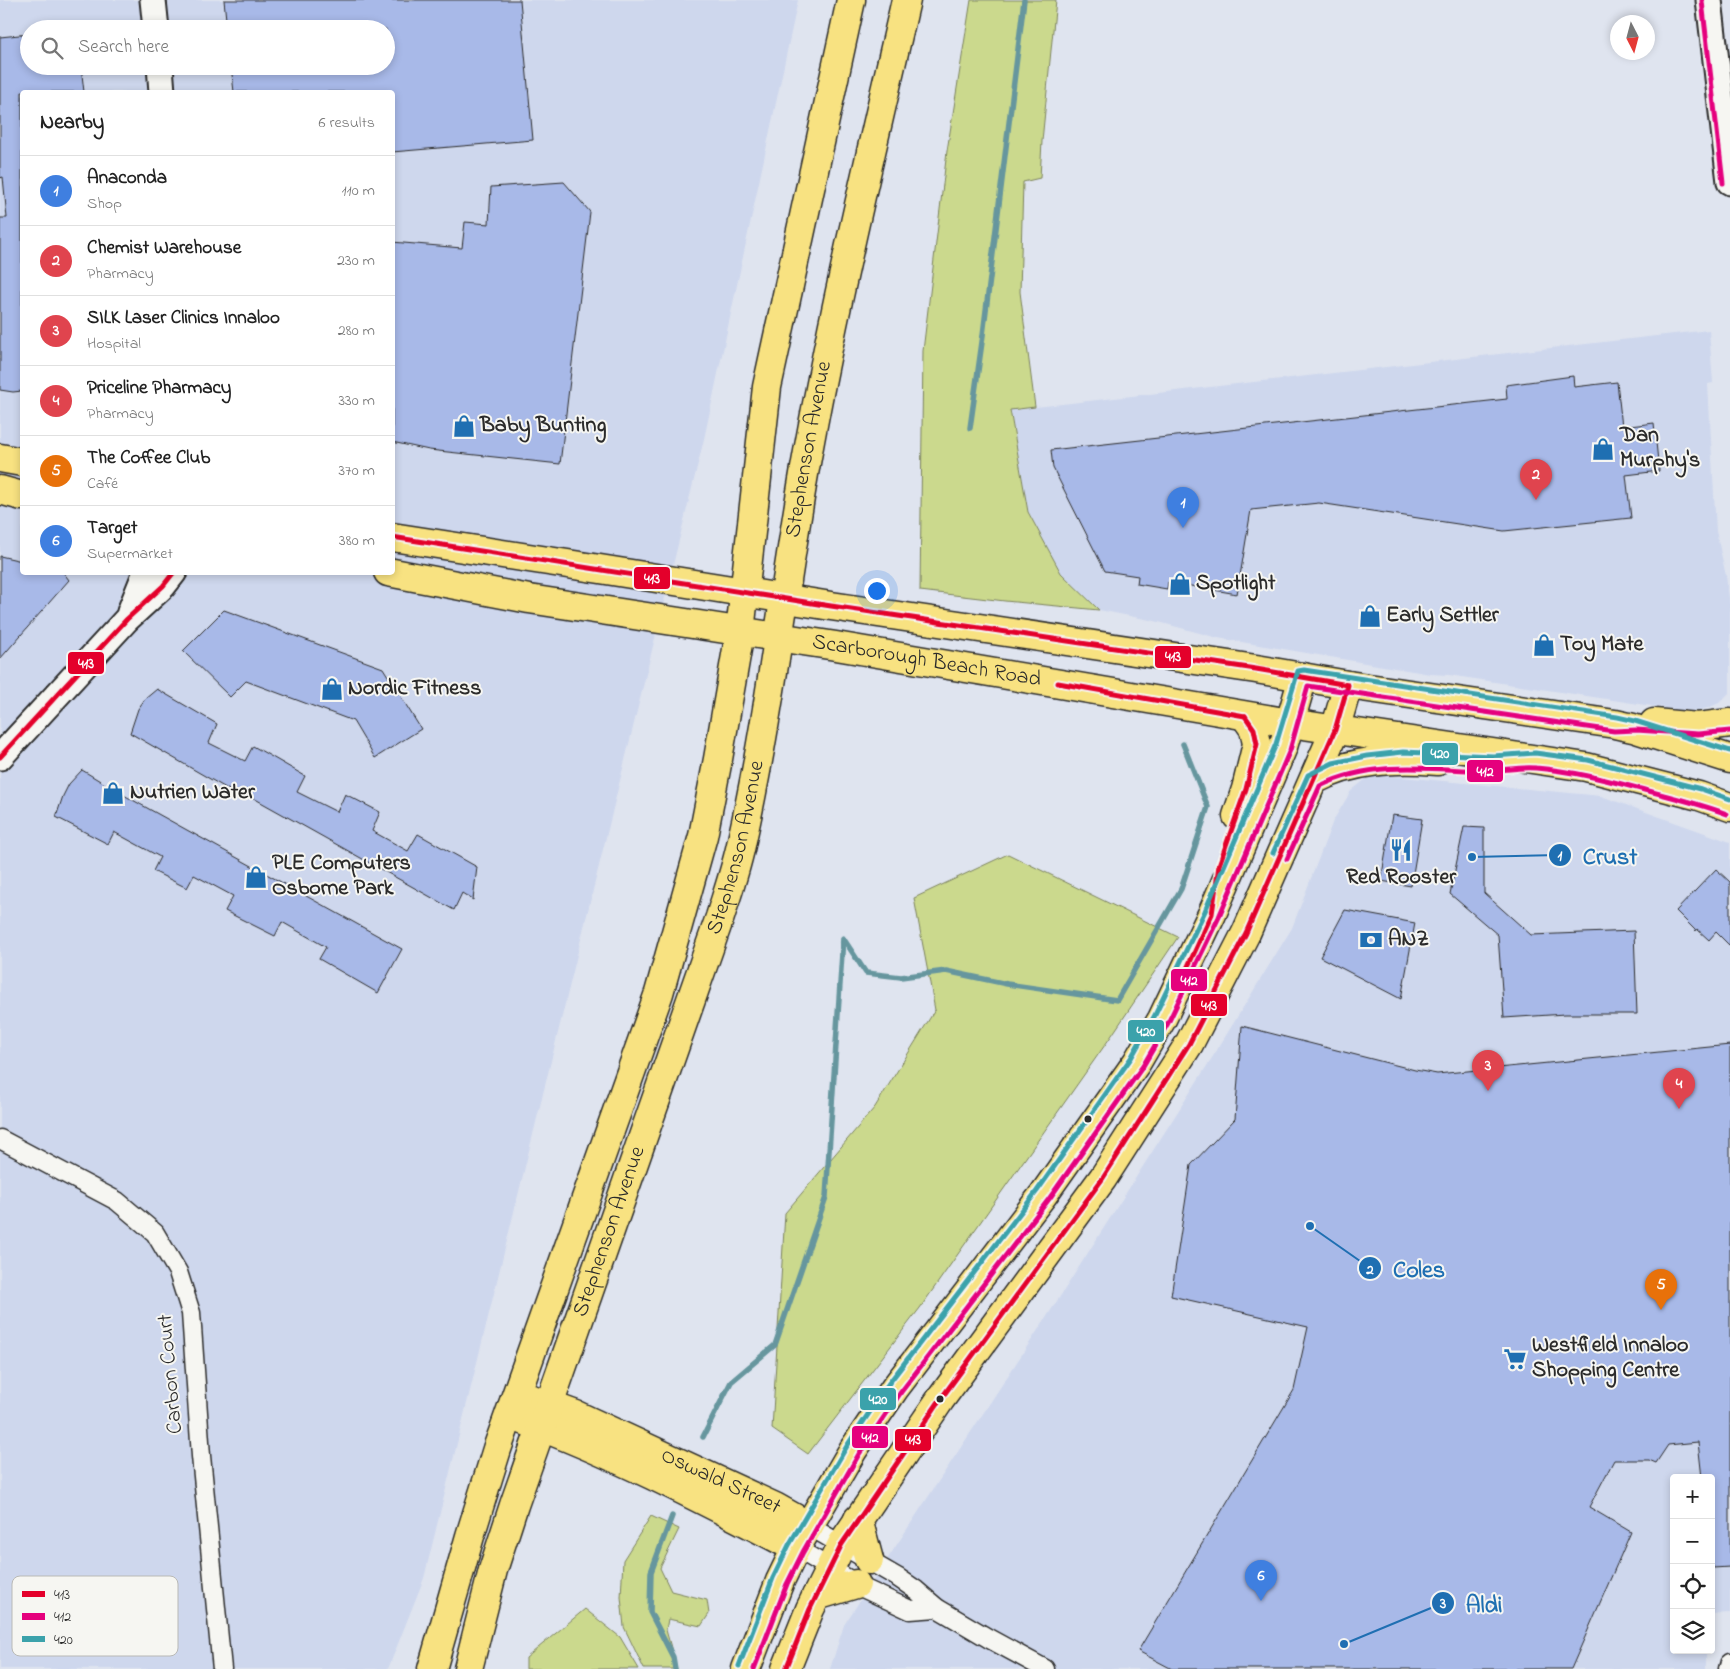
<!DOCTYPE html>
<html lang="en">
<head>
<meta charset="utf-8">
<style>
	:root { --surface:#fff; --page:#f2f2f2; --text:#222; --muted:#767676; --line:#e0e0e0; --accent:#1f6fb2 }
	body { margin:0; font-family:"Indie Flower",sans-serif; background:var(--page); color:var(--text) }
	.controls { position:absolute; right:15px; bottom:15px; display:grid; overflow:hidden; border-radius:5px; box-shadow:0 2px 8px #0003 }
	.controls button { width:45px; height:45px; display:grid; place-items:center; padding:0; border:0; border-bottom:1px solid var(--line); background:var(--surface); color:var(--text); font:25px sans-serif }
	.compass { position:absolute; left:1610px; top:15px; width:45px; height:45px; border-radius:50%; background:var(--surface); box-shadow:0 2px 8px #0003; rotate:174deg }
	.you { position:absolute; left:876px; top:590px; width:18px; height:18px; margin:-12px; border:4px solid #fff; border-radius:50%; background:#1a73e8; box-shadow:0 0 0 8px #1a73e833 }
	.badge { display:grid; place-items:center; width:32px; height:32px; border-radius:50%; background:var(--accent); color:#fff; font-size:16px; font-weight:700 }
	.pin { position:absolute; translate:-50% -41px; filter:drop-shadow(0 1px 2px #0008) }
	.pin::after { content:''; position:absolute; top:26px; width:18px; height:15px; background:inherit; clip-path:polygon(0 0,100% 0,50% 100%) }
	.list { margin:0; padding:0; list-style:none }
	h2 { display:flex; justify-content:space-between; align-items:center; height:65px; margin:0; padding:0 20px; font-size:21px }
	h2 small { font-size:16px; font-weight:400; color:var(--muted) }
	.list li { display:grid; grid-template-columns:32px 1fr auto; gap:15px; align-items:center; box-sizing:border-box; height:70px; padding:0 20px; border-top:1px solid var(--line) }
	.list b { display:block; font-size:19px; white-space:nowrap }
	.list p { margin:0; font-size:16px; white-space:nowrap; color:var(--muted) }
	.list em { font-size:16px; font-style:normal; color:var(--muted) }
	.icon { flex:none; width:28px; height:28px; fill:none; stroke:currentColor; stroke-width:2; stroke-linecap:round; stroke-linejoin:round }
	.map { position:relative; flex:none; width:1730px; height:1669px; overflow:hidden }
	.search { position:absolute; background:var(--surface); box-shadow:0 2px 8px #0003; left:20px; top:20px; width:375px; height:55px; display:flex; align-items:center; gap:12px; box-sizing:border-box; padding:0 18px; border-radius:28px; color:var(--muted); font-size:19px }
	.panel { position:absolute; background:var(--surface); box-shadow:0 2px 8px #0003; left:20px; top:90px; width:375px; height:485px; border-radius:5px }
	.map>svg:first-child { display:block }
	.built { fill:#ced7ed; fill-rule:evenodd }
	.green { fill:#cbd98d; stroke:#7b825c }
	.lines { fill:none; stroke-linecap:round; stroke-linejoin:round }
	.stream { stroke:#66969e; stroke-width:5.5 }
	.building { fill:#a8b9e8; stroke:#2b2b2b }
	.minor-casing { stroke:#2b2b2b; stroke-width:21 }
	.secondary-casing { stroke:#2b2b2b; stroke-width:29 }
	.primary-casing { stroke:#2b2b2b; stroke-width:31 }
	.minor { stroke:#f6f6f2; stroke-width:18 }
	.secondary { stroke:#f6f6f2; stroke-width:25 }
	.primary { stroke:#f8e281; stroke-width:28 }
	.bus-1-casing { stroke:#f6f6f2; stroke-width:9 }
	.bus-2-casing { stroke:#f6f6f2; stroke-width:9 }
	.bus-3-casing { stroke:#f6f6f2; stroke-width:9 }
	.bus-1 { stroke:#e4002b; stroke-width:5 }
	.bus-2 { stroke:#e5007d; stroke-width:5 }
	.bus-3 { stroke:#3ba2ab; stroke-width:5 }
	.bus-dot { fill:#2b2b2b; stroke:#f6f6f2; stroke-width:2 }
	.labels { text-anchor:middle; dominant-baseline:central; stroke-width:4; stroke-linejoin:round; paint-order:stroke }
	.poi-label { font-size:22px; font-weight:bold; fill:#2b2b2b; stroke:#f6f6f2; text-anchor:start }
	.street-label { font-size:22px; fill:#2b2b2b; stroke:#f6f6f2 }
	.key { fill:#f6f6f2; stroke:#b9b9b6; stroke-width:1 }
	.key-label { font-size:14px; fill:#2b2b2b }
	.leader { fill:none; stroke:#1f6fb2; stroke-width:2 }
	.callout-dot { fill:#1f6fb2; stroke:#f6f6f2; stroke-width:2 }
	.mark-label { font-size:15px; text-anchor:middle; font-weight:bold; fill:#fff }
	.callout-label { font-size:24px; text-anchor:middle; font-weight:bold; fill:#1f6fb2; stroke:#f6f6f2; stroke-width:4; stroke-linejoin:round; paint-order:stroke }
	.line-badge { stroke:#f6f6f2; stroke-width:2 }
	.badge-label { font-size:14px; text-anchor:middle; font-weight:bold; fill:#fff }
</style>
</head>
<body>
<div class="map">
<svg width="1730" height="1669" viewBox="0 0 1730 1669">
	<rect width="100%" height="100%" fill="#dfe4ef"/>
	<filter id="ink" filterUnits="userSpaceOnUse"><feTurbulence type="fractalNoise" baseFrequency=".02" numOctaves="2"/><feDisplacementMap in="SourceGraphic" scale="10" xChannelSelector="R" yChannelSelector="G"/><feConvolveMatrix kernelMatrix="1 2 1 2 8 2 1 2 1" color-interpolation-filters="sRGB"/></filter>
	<g filter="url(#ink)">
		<!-- built -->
		<g class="built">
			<path d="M0 0H798L704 439 653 646 424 1578 388 1669H0ZM29 29H386V66H29ZM22 92H392V572H22Z"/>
			<polygon points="1709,330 1713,383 1708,384 1716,531 1726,576 1730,605 1730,692 1719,703 1708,708 1696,711 1678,710 1449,675 1430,674 1218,638 1155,621 1099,610 1061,573 1028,512 1010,410"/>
			<polygon points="1381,775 1601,796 1730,842 1730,1613 1711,1614 1711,1478 1674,1478 1674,1650 1706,1650 1706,1669 830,1669 844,1625 1063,1292 1217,1050 1292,928 1333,821 1351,791 1366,779"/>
		</g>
		<!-- green -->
		<g class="green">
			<polygon points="971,0 1056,0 1042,141 1040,178 1023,182 1020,292 1035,407 1010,410 1028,512 1061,573 1099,610 1005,601 920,591 923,351 947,151"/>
			<polygon points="1008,854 1178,937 1112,1035 920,1308 808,1454 772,1429 785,1213 875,1107 935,1010 914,898"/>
			<polygon points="651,1516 679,1529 660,1568 671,1591 707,1600 709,1614 701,1626 668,1619 666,1630 677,1669 644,1669 624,1627 621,1597 623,1560"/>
			<polygon points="585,1609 620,1637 639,1669 526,1669 526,1658"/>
		</g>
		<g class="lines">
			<!-- stream -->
			<g class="stream">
				<polyline points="970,428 983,335 1024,0"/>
				<polyline points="703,1437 731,1382 775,1345 826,1197 843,938 866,973 901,977 946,971 1007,984 1117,1000 1181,889 1208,807 1183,744"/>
				<polyline points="672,1516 651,1572 650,1612 673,1657 675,1669"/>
			</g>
		</g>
		<!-- building -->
		<g class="building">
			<polygon points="224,0 520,0 533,140 392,152 392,92 234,92 231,66 386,66 386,29 227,29"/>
			<polygon points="29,34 29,66 81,66 84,92 22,92 22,391 13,392 0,390 0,218 7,218 3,177 0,178 0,37"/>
			<polygon points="564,182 590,212 560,464 429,450 392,442 392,242 462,248 465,222 489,224 491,187"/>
			<polygon points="1573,376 1574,387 1617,382 1622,427 1654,423 1659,471 1626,475 1631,518 1504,531 1319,503 1251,510 1237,594 1168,582 1167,589 1137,584 1138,576 1105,571 1053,468 1051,450 1507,399 1506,385"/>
			<polygon points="0,556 22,561 22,572 63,572 69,580 0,659"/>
			<polygon points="224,610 383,668 421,729 375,758 353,721 246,681 230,697 183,651"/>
			<polygon points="157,689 217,724 209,743 245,761 253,746 305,776 297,792 337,812 345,794 380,812 372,831 408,851 418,834 477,867 473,900 462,893 454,910 248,795 245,799 130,733 138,709 145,699"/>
			<polygon points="82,770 120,793 402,949 378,993 319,959 326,947 282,922 275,936 225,911 233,896 194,875 187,888 153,871 160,857 114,832 108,844 56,817 63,796 69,784"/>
			<polygon points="1392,815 1422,819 1411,886 1381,881"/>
			<polygon points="1464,827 1484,828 1484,893 1531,935 1634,931 1637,1014 1565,1014 1504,1018 1498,935 1450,894"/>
			<polygon points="1716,869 1730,882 1730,946 1716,932 1709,940 1697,929 1696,931 1676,911"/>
			<polygon points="1345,910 1415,923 1401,999 1320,957"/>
			<polygon points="1242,1026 1415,1070 1437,1074 1730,1045 1730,1567 1713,1568 1711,1555 1711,1478 1702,1478 1698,1442 1668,1445 1656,1463 1649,1460 1614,1460 1589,1507 1631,1532 1571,1669 1172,1669 1138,1651 1294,1390 1308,1327 1171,1296 1191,1165 1235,1119"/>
		</g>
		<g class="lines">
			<defs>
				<g id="minor">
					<polyline points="0,1139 117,1201 155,1233 178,1272 191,1313 201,1456 222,1669"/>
					<polyline points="809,1526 897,1577 916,1590 937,1608 988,1638 1045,1669"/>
					<polyline points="796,1548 865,1589 910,1610 937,1608"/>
					<polyline points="1728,1669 1730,1662"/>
				</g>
				<g id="secondary">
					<polyline points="153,0 156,29"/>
					<polyline points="1709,0 1730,182"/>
					<polyline points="160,66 162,92"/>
					<polyline points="130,612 146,572"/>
					<polyline points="0,757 127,619 163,586 174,572"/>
				</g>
				<g id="primary">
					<polyline points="0,458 22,462"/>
					<polyline points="0,490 22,496"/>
					<polyline points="392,537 600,569 831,606 1256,669 1348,685 1615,724 1633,728 1730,759"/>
					<path id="s1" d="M388 572 529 599 836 646 1290 723 1586 767 1699 796 1730 807"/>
					<polyline points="1654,723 1698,727 1730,723"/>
					<path d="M1314 780C1352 759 1396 758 1438 761"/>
					<polyline points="1237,816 1246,789 1257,744 1254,729 1245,716"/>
					<path id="s2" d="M532 1399 576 1415 775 1507 809 1526"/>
					<path d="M523 1420C618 1455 707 1502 796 1548"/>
					<polyline points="858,1519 869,1560"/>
					<polyline points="816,1596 856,1584"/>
					<polyline points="432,1669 470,1536 497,1449 659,993 703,836 718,759 740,632 767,387 851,0"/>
					<path id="s3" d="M468 1669 493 1570 514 1505 720 917C728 891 737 866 742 840 769 719 783 596 804 474 832 315 870 157 906 0"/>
					<polyline points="746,1669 780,1581 796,1548 853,1450 895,1388 1043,1195 1137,1062 1162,1019 1212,914 1283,747 1303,677"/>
					<polyline points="786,1669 810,1609 842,1544 940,1400 1103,1178 1189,1044 1246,933 1335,730 1348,685"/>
				</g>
			</defs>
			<!-- minor casing -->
			<use href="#minor" class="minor-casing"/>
			<!-- secondary casing -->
			<use href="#secondary" class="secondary-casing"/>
			<!-- primary casing -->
			<use href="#primary" class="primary-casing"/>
			<!-- minor -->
			<use href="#minor" class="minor"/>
			<!-- secondary -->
			<use href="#secondary" class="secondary"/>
			<!-- primary -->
			<use href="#primary" class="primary"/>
			<defs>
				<g id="bus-1">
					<polyline points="392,537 831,606 1256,669 1348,685 1335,730 1246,933 1189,1044 1103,1178 940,1400 842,1544 810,1609 786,1669"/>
					<polyline points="1058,683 1245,716"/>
					<polyline points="0,757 127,619 163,586 174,572"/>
					<polyline points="1184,975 1212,914 1219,865 1246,789 1257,744 1254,729 1245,716"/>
				</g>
				<g id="bus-2">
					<polyline points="1702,1 1723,183"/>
					<path d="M1287 859 1320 786C1371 761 1425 768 1480 771 1499 772 1518 766 1536 768 1571 771 1603 779 1637 788 1667 796 1698 803 1727 814"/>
					<polyline points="754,1669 787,1584 803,1552 859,1454 901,1392 1049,1199 1143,1066 1168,1023 1219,917 1290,750 1308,686 1614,731 1636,730 1698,734 1730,731"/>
				</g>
				<g id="bus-3">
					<polyline points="1273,853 1308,775 1333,763 1367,756 1403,752 1493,756 1535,753 1588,760 1701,789 1730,799"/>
					<polyline points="739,1666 773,1578 789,1545 847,1446 889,1383 1037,1191 1131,1058 1155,1015 1205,911 1276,744 1298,671 1304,670 1617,717 1635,721 1730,751"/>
				</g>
			</defs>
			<!-- bus-1 casing -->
			<use href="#bus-1" class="bus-1-casing"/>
			<!-- bus-2 casing -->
			<use href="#bus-2" class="bus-2-casing"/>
			<!-- bus-3 casing -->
			<use href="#bus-3" class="bus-3-casing"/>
			<!-- bus-1 -->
			<use href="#bus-1" class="bus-1"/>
			<!-- bus-2 -->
			<use href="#bus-2" class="bus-2"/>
			<!-- bus-3 -->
			<use href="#bus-3" class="bus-3"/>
		</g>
	</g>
	<!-- icons -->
	<defs>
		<symbol id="shop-bare" viewBox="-9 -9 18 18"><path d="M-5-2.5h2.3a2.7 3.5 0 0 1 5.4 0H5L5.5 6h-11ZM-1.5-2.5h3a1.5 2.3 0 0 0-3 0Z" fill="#1f6fb2" stroke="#f6f6f2" stroke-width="2.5" paint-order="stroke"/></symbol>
		<symbol id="restaurant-bare" viewBox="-9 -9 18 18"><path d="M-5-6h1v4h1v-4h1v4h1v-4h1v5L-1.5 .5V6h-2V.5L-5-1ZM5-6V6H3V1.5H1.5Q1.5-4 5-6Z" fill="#1f6fb2" stroke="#f6f6f2" stroke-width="2.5" paint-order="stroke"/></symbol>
		<symbol id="bank-bare" viewBox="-9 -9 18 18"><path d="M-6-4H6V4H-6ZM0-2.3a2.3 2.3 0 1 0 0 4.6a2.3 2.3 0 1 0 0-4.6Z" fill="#1f6fb2" stroke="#f6f6f2" stroke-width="2.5" paint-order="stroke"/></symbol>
		<symbol id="supermarket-bare" viewBox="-9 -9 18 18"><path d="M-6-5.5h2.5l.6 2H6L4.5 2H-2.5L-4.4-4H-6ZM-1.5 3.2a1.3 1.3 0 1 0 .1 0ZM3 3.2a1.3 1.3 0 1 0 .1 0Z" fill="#1f6fb2" stroke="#f6f6f2" stroke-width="2.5" paint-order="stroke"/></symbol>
	</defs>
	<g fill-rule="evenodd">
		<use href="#shop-bare" x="448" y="410" width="32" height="32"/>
		<use href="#shop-bare" x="1587" y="433" width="32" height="32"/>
		<use href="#shop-bare" x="1164" y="568" width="32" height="32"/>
		<use href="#shop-bare" x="1354" y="600" width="32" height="32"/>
		<use href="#shop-bare" x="1528" y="629" width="32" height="32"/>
		<use href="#shop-bare" x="316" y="673" width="32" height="32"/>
		<use href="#shop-bare" x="97" y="777" width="32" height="32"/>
		<use href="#restaurant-bare" x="1385" y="834" width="32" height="32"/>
		<use href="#shop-bare" x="240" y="861" width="32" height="32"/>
		<use href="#bank-bare" x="1355" y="924" width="32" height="32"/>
		<use href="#supermarket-bare" x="1499" y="1343" width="32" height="32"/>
	</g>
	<!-- markers -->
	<g class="bus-dot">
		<circle cx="1088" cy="1119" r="4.5"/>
		<circle cx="940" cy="1399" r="4.5"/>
	</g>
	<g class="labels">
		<!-- poi labels -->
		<g class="poi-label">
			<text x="480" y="426">Baby Bunting</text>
			<text x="1620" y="436">Dan<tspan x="1620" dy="25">Murphy's</tspan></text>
			<text x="1196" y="584">Spotlight</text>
			<text x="1386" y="616">Early Settler</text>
			<text x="1560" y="645">Toy Mate</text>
			<text x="348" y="689">Nordic Fitness</text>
			<text x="130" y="793">Nutrien Water</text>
			<text x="272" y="864">PLE Computers<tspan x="272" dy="25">Osborne Park</tspan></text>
			<text x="1401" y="878" text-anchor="middle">Red Rooster</text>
			<text x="1388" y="940">ANZ</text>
			<text x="1532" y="1346">Westfield Innaloo<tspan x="1532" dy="25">Shopping Centre</tspan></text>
		</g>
		<!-- street labels -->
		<g class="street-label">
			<text stroke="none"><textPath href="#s3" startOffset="1270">Stephenson Avenue</textPath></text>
			<text stroke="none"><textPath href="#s1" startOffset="546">Scarborough Beach Road</textPath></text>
			<text stroke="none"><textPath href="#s3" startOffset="865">Stephenson Avenue</textPath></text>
			<text stroke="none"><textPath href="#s3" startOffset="460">Stephenson Avenue</textPath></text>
			<text transform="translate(171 1374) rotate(-95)">Carbon Court</text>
			<text stroke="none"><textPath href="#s2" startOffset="206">Oswald Street</textPath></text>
		</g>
	</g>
	<!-- legend -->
	<rect x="12" y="1576" width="166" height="80" rx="8" class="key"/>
	<rect x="22" y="1591" width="23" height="6" fill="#e4002b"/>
	<rect x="22" y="1613" width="23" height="7" fill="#e5007d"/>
	<rect x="22" y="1636" width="23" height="6" fill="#3ba2ab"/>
	<g class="key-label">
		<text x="54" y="1599">413</text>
		<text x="54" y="1621">412</text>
		<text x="54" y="1644">420</text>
	</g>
	<!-- callouts -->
	<path class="leader" d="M1472 857L1560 855M1310 1226L1370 1268M1344 1644L1443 1603"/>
	<g class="callout-dot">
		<circle cx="1472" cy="857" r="5"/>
		<circle cx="1310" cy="1226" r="5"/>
		<circle cx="1344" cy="1644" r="5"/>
		<circle cx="1560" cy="855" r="12"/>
		<circle cx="1370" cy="1268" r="12"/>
		<circle cx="1443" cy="1603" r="12"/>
	</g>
	<g class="mark-label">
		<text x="1560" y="860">1</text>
		<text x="1370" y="1274">2</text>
		<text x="1443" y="1608">3</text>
	</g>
	<g class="callout-label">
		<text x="1610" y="864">Crust</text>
		<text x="1419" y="1277">Coles</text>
		<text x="1484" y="1612">Aldi</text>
	</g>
	<g class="line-badge">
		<rect x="633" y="566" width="38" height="24" rx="5" fill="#e4002b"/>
		<rect x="1154" y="645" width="38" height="24" rx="5" fill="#e4002b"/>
		<rect x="67" y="651" width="38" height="24" rx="5" fill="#e4002b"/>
		<rect x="1421" y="742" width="38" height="24" rx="5" fill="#3ba2ab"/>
		<rect x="1466" y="759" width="38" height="24" rx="5" fill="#e5007d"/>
		<rect x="1170" y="968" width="38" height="24" rx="5" fill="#e5007d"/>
		<rect x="1190" y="993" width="38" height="24" rx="5" fill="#e4002b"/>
		<rect x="1127" y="1019" width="38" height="24" rx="5" fill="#3ba2ab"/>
		<rect x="859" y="1387" width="38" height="24" rx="5" fill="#3ba2ab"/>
		<rect x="851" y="1425" width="38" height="24" rx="5" fill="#e5007d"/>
		<rect x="894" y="1428" width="38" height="24" rx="5" fill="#e4002b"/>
	</g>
	<g class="badge-label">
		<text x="652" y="583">413</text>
		<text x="1173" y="661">413</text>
		<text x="86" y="668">413</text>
		<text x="1440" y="758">420</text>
		<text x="1485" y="776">412</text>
		<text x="1189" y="985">412</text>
		<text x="1209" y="1010">413</text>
		<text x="1146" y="1036">420</text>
		<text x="878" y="1404">420</text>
		<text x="870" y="1442">412</text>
		<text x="913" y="1444">413</text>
	</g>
</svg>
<div class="controls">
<button>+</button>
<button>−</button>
<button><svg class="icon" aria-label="locate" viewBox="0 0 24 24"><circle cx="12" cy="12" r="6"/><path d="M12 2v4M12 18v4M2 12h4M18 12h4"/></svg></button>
<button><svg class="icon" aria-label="layers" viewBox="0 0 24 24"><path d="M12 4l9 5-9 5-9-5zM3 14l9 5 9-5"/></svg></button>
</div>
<svg class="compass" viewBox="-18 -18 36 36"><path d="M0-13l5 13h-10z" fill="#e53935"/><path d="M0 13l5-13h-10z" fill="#767676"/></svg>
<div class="you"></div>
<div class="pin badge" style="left:1183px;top:528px;background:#3f7fe0">1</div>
<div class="pin badge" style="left:1536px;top:500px;background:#e0444e">2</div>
<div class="pin badge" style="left:1488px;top:1091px;background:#e0444e">3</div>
<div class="pin badge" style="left:1679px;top:1109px;background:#e0444e">4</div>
<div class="pin badge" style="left:1661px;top:1310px;background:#e8710a">5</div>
<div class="pin badge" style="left:1261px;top:1601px;background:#3f7fe0">6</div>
<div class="search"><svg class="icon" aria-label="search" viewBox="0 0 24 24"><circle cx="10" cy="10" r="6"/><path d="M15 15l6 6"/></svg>Search here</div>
<section class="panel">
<h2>Nearby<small>6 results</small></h2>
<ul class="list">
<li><span class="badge" style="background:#3f7fe0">1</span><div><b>Anaconda</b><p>Shop</p></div><em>110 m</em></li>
<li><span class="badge" style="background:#e0444e">2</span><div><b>Chemist Warehouse</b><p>Pharmacy</p></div><em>230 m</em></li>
<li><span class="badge" style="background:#e0444e">3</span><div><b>SILK Laser Clinics Innaloo</b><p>Hospital</p></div><em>280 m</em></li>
<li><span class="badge" style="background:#e0444e">4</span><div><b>Priceline Pharmacy</b><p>Pharmacy</p></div><em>330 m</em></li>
<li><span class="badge" style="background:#e8710a">5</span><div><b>The Coffee Club</b><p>Café</p></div><em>370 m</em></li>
<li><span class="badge" style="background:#3f7fe0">6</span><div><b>Target</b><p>Supermarket</p></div><em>380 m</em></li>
</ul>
</section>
</div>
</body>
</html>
